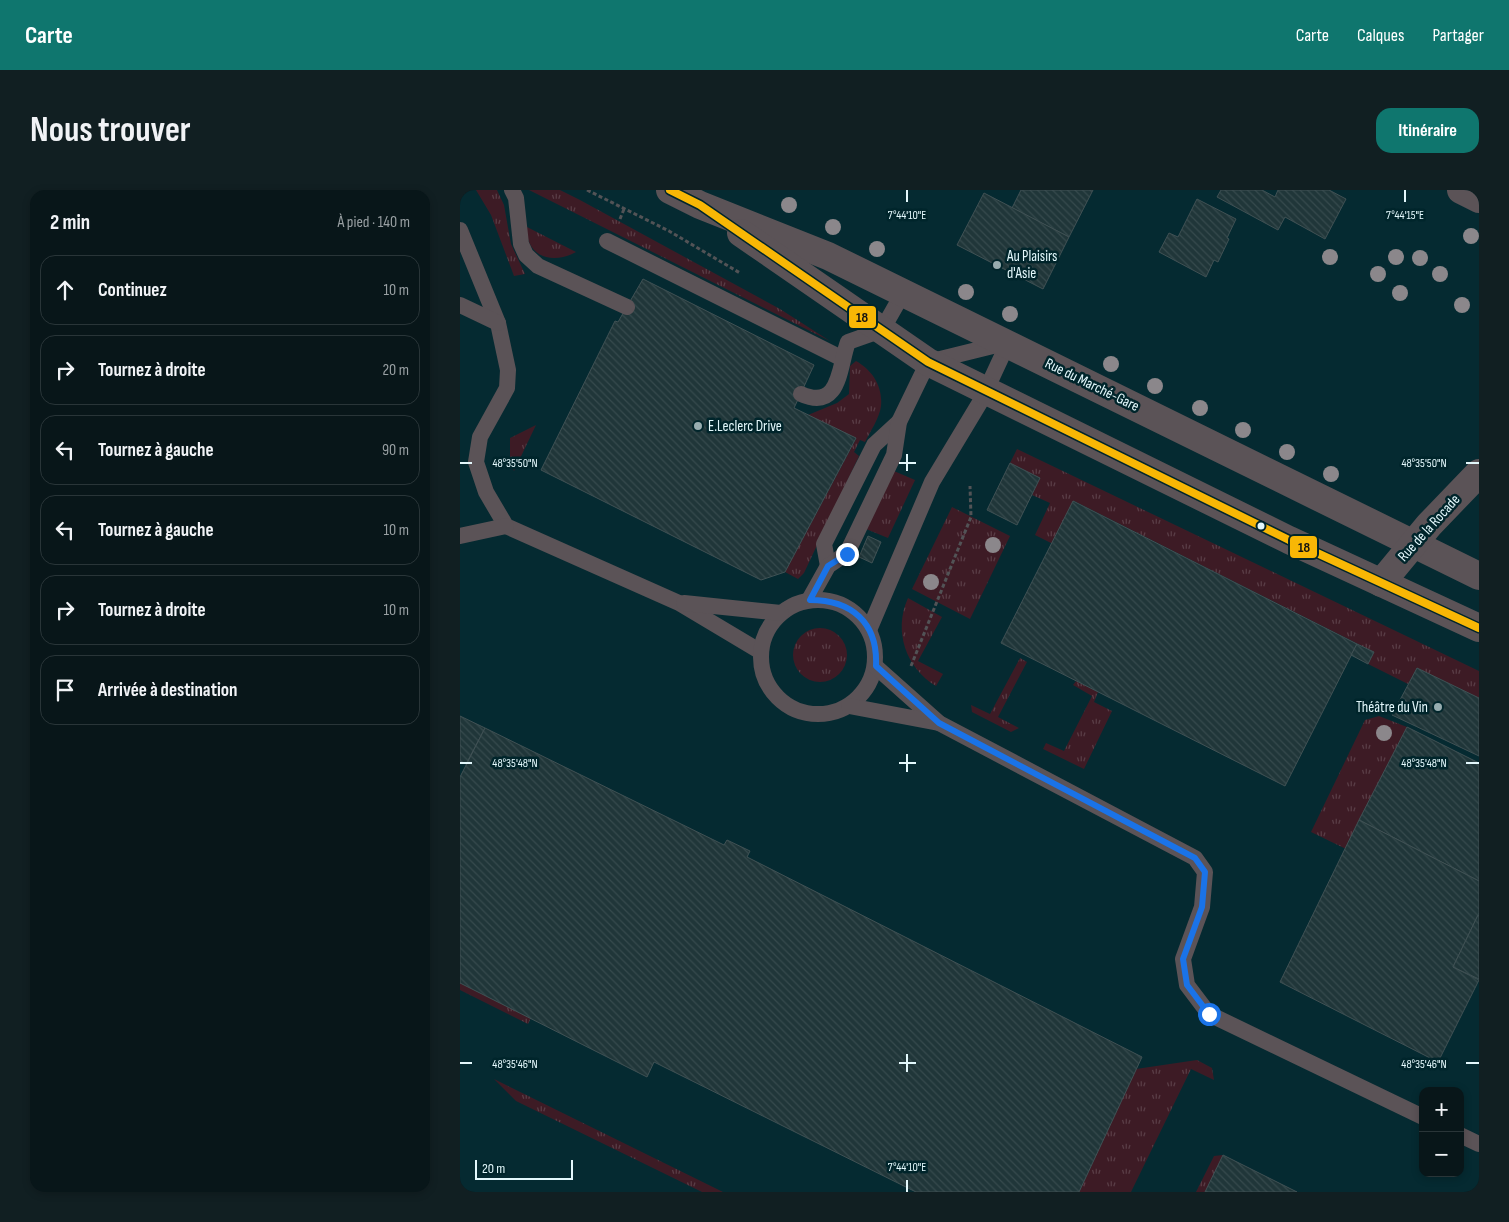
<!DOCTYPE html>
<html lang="fr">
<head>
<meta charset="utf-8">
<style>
	:root { --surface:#081619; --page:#111f22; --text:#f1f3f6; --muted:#989fa2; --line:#293538; --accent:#0f766e }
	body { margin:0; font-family:"Sofia Sans Condensed",sans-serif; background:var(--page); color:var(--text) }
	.controls { position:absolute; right:15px; bottom:15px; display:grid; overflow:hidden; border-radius:10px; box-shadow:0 2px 8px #0003 }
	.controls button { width:45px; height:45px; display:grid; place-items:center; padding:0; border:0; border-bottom:1px solid var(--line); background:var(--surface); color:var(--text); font:25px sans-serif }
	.scale { position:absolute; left:15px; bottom:12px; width:98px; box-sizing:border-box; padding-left:5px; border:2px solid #e3f8fc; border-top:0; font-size:14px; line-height:18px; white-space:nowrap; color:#e3f8fc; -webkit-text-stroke:4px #00252b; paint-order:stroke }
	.stop { position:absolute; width:15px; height:15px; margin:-11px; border:4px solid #1a73e8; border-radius:50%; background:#fff }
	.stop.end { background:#1a73e8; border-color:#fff; box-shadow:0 1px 5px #0008 }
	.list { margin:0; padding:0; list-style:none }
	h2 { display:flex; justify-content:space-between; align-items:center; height:65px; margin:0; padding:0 20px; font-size:21px }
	h2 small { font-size:16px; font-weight:400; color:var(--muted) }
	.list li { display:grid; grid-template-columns:32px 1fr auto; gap:15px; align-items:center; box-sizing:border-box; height:70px; margin:0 10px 10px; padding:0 10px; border:1px solid var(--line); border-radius:15px }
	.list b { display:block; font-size:19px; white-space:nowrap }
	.list em { font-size:16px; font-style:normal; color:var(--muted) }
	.icon { flex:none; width:28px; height:28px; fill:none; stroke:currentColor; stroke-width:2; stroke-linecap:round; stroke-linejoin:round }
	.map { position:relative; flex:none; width:1019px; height:1002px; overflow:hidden; border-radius:15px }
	header { display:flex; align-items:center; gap:30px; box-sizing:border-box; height:70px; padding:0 25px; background:var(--accent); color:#fff }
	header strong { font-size:24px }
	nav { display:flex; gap:28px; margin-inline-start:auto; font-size:18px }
	.intro { display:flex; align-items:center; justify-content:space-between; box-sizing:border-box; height:120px; padding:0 30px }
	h1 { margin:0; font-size:35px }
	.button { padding:12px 22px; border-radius:15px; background:var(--accent); color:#fff; font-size:18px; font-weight:700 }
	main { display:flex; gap:30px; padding:0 30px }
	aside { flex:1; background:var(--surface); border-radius:15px; box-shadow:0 2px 8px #0003 }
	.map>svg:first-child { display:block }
	.built { fill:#052a31; fill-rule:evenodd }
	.grass { fill:url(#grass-tufts) }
	.building { fill:url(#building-back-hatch); stroke:#405154 }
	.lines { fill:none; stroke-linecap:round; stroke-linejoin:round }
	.path { stroke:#525356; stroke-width:3; stroke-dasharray:4 2.5; stroke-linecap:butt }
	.lane { stroke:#5b5357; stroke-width:16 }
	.street { stroke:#5b5357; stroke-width:28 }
	.bus-1-casing { stroke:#00252b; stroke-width:11 }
	.bus-1 { stroke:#f8b705; stroke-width:8 }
	.tree { fill:#8b878b }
	.route { stroke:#1a73e8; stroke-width:6 }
	.ticks { fill:none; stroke:#e3f8fc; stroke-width:2 }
	.poi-dot { fill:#97acaf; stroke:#00252b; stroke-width:2 }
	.bus-dot { fill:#e3f8fc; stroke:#00252b; stroke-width:2 }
	.labels { text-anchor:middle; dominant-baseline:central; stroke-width:5; stroke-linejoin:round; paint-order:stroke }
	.poi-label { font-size:15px; fill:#e3f8fc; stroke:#00252b; text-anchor:start }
	.street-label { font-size:15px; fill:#e3f8fc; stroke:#00252b }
	.ticks-label { font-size:12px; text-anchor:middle; fill:#e3f8fc; stroke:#00252b; stroke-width:5; stroke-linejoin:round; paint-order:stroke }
	.line-badge { stroke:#00252b; stroke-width:2 }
	.pale-badge-label { font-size:14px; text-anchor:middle; font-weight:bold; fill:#111 }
</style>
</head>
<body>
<header>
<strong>Carte</strong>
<nav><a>Carte</a><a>Calques</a><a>Partager</a></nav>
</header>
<div class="intro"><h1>Nous trouver</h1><a class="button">Itinéraire</a></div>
<main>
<aside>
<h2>2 min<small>À pied · 140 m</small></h2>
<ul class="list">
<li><svg class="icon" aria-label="ahead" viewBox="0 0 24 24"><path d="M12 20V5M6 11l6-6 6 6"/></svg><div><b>Continuez</b></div><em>10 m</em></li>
<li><svg class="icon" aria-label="right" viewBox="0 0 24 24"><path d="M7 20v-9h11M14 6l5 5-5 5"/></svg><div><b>Tournez à droite</b></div><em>20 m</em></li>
<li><svg class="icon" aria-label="left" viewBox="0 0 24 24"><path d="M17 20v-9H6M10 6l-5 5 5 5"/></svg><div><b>Tournez à gauche</b></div><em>90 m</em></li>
<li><svg class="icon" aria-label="left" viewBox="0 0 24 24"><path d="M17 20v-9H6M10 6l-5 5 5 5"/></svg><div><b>Tournez à gauche</b></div><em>10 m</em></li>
<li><svg class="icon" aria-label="right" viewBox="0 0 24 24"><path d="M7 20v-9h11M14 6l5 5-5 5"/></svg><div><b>Tournez à droite</b></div><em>10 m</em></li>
<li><svg class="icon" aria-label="arrive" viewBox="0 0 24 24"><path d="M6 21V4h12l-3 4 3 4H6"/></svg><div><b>Arrivée à destination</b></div></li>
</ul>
</aside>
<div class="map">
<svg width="1019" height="1002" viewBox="0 0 1019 1002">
	<defs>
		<pattern id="grass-tufts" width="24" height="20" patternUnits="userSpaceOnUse" patternTransform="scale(1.25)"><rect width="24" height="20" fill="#3d1b25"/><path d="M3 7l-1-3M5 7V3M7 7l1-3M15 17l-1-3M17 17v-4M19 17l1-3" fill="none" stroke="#593d46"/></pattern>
		<pattern id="building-back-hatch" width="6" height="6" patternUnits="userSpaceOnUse" patternTransform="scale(1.25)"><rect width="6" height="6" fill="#203639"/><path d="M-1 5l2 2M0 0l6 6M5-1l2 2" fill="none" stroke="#364a4d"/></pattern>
	</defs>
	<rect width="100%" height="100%" fill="#0a1e21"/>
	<!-- built -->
	<path class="built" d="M0 0H1019V1002H0ZM963 901H1000V983H963Z"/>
	<!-- grass -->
	<g class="grass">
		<polygon points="16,0 37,0 44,15 51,54 65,84 54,86 31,25"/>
		<polygon points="69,0 100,0 120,10 320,119 370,151"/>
		<path d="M67 37 116 62C93 75 65 67 67 37Z"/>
		<path d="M396 171C412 180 423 196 421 216 420 227 410 242 405 252L400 250 394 262 399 266 344 383 338 389 325 382 396 249 348 225 377 213 389 204 390 176Z"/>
		<polygon points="76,235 54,281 50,273 50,248"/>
		<polygon points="557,259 1019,481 1019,508 957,478 948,494 908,474 914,462 614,311 593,354 575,345 590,313 572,305 580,288 550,273"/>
		<polygon points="434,281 455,290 428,348 406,339"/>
		<polygon points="492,317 550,346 510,429 452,399"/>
		<path d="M448 408 482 427 458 471 483 484 476 496C446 478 433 441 448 408Z"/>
		<circle cx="360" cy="465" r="27"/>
		<polygon points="560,468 567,472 538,527 559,538 551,542 512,522 511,515 530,524"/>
		<polygon points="616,491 638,502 634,512 652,521 624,579 583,559 586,553 604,561 632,506 613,495"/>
		<polygon points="919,526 947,537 886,659 851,642 905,530"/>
		<polygon points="0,793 71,828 68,834 0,800"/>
		<polygon points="737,870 752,878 754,890 731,879 671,1002 619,1002 676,879"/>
		<polygon points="34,889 263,1002 242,1002 56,911"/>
		<polygon points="763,965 745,1002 736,1002 754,966"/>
	</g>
	<!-- building -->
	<g class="building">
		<polygon points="561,0 633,0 609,47 552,18"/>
		<polygon points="761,0 802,0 815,7 818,0 869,0 886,9 865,49 825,27 818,40 757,7"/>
		<polygon points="524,3 609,47 583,99 497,55"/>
		<polygon points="737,9 776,29 767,48 769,49 758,72 754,70 746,87 699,62 709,43 718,47"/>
		<polygon points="183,89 354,175 334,218 396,248 325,382 301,390 81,280 155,131 158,132"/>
		<polygon points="550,273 580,288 557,335 527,320"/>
		<polygon points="613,311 897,454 825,596 541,453"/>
		<polygon points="408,346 421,352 412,373 399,367"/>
		<polygon points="897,454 914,462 908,474 891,465"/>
		<polygon points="957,478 1019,508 1019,566 932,525"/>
		<polygon points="0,526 25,538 6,574 0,571"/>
		<polygon points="947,537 1019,573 1019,691 899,630"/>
		<polygon points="25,538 264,655 267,650 290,661 287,667 682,867 619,1002 456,1002 194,872 187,887 0,793 0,587"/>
		<polygon points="899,630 1019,691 1019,723 993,777 1019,790 978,872 820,792"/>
		<polygon points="1018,725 1019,726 1019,789 993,777"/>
		<polygon points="763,965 837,1002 745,1002"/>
	</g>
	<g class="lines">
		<!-- path -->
		<g class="path">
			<polyline points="127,0 209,41 280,83"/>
			<polyline points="160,29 164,19"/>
			<polyline points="451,476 511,327 510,296"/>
		</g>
		<!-- lane -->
		<g class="lane">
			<polyline points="52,0 56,8 61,54 66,65 78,76 167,117"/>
			<polyline points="0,40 38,133 48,180 47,198 20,247 16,272 26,302 46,336 219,413 301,462"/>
			<polyline points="147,51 381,168"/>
			<polyline points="0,115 38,133"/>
			<path d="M341 204C381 222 379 175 388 152L422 140 443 103"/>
			<polyline points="0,346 46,336"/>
			<polyline points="368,376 364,354 414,255 439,232"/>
			<circle cx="358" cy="467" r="57"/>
			<polyline points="349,410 368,376 387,363 434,265 439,232 468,172 545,153"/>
			<polyline points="224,413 321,423"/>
			<polyline points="409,440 472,292 522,209 548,153"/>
			<polyline points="415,476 479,533 735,668 745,682 742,717 723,769 727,795 749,824 963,927"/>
			<polyline points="389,516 479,533"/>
			<polyline points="1000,945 1019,954"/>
		</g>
		<!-- street -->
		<g class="street">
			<polyline points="210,0 240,15 368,66 1019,386"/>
			<polyline points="1001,0 1019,9"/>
			<polyline points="281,43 468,172 829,350 1019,438"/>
			<polyline points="921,393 969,335 1019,283"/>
		</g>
		<defs>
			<polyline id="bus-1" points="210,0 240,15 468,172 829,350 1019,438"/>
		</defs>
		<!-- bus-1 casing -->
		<use href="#bus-1" class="bus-1-casing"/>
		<!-- bus-1 -->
		<use href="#bus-1" class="bus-1"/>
	</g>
	<!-- trees -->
	<g class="tree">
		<circle cx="329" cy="15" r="8"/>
		<circle cx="373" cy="37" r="8"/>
		<circle cx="1011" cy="46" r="8"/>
		<circle cx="417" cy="59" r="8"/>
		<circle cx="870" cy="67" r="8"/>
		<circle cx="936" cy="67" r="8"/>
		<circle cx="960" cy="68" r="8"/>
		<circle cx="918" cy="84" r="8"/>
		<circle cx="980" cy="84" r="8"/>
		<circle cx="506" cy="102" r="8"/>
		<circle cx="940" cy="103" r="8"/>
		<circle cx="1002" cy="115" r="8"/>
		<circle cx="550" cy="124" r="8"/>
		<circle cx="651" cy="174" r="8"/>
		<circle cx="695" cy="196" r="8"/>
		<circle cx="740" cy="218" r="8"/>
		<circle cx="783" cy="240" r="8"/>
		<circle cx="827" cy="262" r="8"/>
		<circle cx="871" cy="284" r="8"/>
		<circle cx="533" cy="355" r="8"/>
		<circle cx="471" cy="392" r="8"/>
		<circle cx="924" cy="543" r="8"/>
	</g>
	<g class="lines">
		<!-- route -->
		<path class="route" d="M387 364 368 376 350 410C391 410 418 432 416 476L479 533 735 668 745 682 742 717 723 769 727 795 749 824"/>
	</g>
	<!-- ticks -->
	<path class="ticks" d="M447 0V12M945 0V12M447 264V281M0 273H12M439 273H456M1006 273H1019M447 564V582M0 573H12M439 573H456M1006 573H1019M447 864V882M0 873H12M439 873H456M1006 873H1019M447 990V1002"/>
	<!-- markers -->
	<g class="poi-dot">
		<circle cx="537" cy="75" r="5"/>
		<circle cx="238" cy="236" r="5"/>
		<circle cx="978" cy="517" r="5"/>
	</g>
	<circle class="bus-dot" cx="801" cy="336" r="4.5"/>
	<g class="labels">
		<!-- poi labels -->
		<g class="poi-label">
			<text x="547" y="66">Au Plaisirs<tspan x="547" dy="17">d'Asie</tspan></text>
			<text x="248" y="236">E.Leclerc Drive</text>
			<text x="968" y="517" text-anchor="end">Théâtre du Vin</text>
		</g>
		<!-- street labels -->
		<g class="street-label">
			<text transform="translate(632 195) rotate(26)">Rue du Marché-Gare</text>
			<text transform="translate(969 338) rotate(-48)">Rue de la Rocade</text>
		</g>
	</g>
	<g class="ticks-label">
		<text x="447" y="29">7°44'10"E</text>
		<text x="945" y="29">7°44'15"E</text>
		<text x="55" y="277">48°35'50"N</text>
		<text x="964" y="277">48°35'50"N</text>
		<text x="55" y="577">48°35'48"N</text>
		<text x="964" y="577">48°35'48"N</text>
		<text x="55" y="878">48°35'46"N</text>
		<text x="964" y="878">48°35'46"N</text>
		<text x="447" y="981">7°44'10"E</text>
	</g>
	<g class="line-badge">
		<rect x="388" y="115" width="29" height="24" rx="5" fill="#f8b705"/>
		<rect x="829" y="345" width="29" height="24" rx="5" fill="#f8b705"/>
	</g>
	<g class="pale-badge-label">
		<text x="402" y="132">18</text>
		<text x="844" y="362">18</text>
	</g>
</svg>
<div class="controls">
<button>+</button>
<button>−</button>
</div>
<div class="scale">20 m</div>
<div class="stop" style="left:749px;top:824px"></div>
<div class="stop end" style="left:387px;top:364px"></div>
</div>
</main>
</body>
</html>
